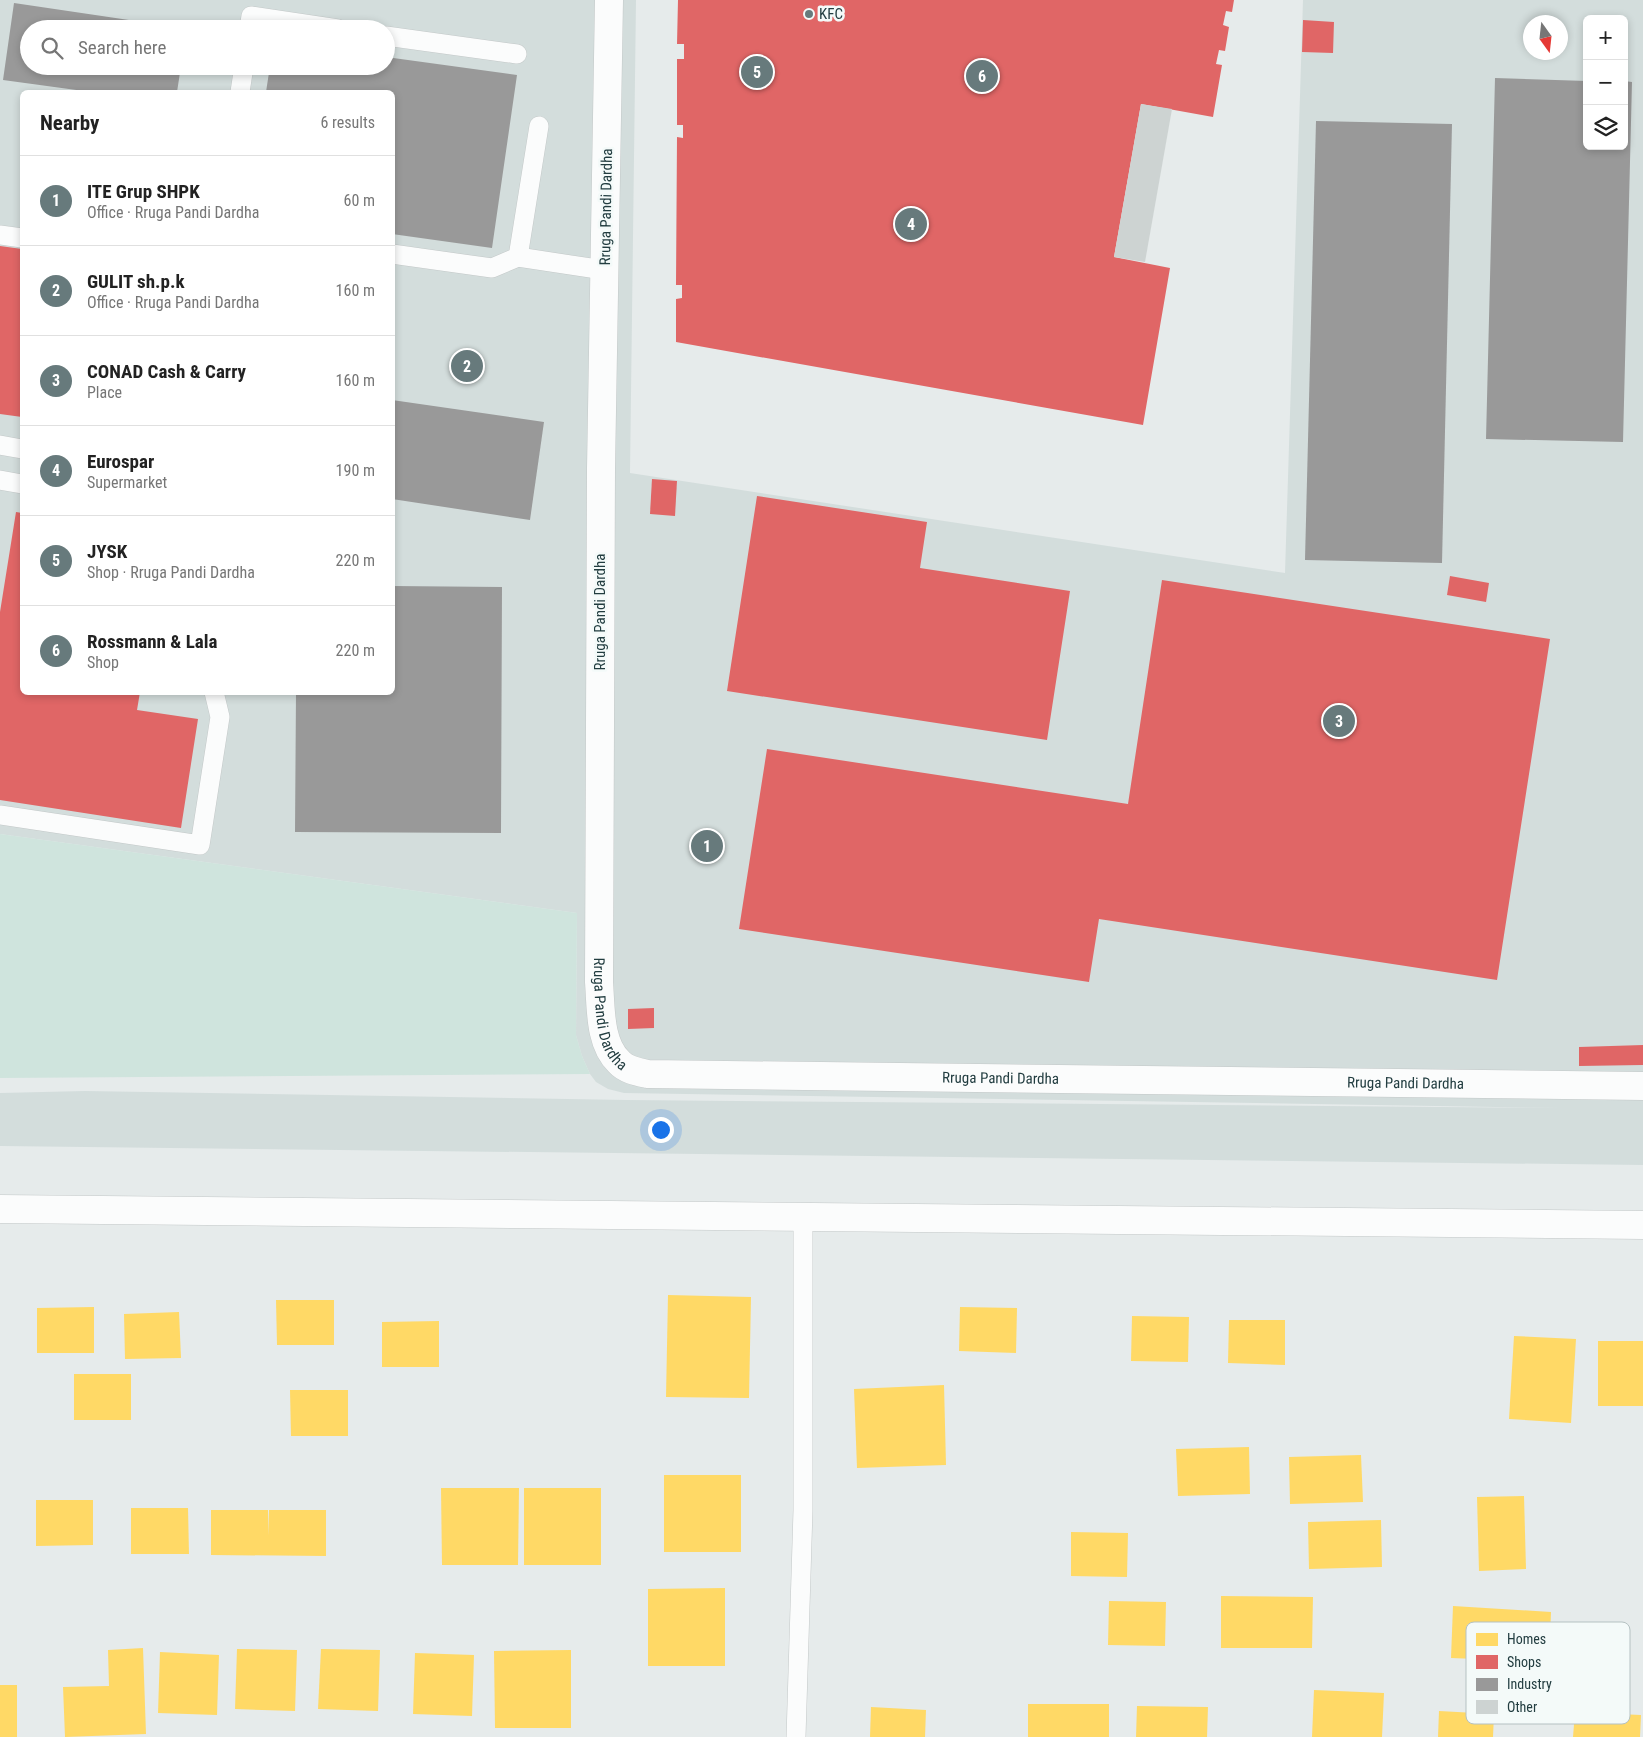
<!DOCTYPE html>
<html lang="en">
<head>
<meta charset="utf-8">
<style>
	:root { --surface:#fff; --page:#f2f2f2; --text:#222; --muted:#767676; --line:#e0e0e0; --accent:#677a7c }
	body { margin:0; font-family:"Roboto Condensed",sans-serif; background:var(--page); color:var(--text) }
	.controls { position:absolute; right:15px; top:15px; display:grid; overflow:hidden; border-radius:8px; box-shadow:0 2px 8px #0003 }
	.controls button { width:45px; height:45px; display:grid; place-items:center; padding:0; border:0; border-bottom:1px solid var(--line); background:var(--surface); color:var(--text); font:25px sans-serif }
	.compass { position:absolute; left:1523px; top:15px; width:45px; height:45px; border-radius:50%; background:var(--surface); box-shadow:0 2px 8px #0003; rotate:165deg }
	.you { position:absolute; left:660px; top:1129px; width:18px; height:18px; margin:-12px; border:4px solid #fff; border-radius:50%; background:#1a73e8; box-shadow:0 0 0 8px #1a73e833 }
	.badge { display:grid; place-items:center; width:32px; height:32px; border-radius:50%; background:var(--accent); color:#fff; font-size:16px; font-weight:700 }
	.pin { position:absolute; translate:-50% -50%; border:2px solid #fff; box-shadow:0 1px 5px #0006 }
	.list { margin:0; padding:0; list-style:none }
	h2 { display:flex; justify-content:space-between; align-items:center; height:65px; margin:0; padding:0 20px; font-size:21px }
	h2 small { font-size:16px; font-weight:400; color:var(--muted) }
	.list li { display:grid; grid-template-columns:32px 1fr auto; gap:15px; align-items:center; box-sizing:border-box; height:90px; padding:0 20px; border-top:1px solid var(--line) }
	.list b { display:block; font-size:19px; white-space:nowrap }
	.list p { margin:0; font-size:16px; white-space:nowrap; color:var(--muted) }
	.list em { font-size:16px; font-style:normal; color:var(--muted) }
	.icon { flex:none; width:28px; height:28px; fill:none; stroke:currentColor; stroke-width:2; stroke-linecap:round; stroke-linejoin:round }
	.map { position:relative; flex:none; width:1643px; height:1737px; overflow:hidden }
	.search { position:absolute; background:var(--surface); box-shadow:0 2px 8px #0003; left:20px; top:20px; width:375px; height:55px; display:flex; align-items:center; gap:12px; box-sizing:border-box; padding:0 18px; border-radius:28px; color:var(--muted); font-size:19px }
	.panel { position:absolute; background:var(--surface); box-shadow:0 2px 8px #0003; left:20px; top:90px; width:375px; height:605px; border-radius:8px }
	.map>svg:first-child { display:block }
	.built { fill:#d3dddc; fill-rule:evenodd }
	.green { fill:#cfe4dd }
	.homes { fill:#ffd966 }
	.shops { fill:#e06666 }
	.industry { fill:#999 }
	.building { fill:#cdd3d2 }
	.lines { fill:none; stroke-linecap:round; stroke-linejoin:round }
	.service-casing { stroke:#c3c8c8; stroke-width:20 }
	.minor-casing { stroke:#c3c8c8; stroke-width:29 }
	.tertiary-casing { stroke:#c3c8c8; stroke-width:29 }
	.service { stroke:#fbfcfc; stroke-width:19 }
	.minor { stroke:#fbfcfc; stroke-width:28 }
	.tertiary { stroke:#fbfcfc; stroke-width:28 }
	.poi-dot { fill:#677a7c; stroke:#f4faf9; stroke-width:2 }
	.labels { text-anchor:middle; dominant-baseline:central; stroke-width:5; stroke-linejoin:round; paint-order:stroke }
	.poi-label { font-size:15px; fill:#223d40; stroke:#f4faf9; text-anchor:start }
	.street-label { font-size:15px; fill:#223d40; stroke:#f4faf9 }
	.key { fill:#f4faf9; stroke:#b5c1c2; stroke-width:1 }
	.key-label { font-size:14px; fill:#223d40 }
</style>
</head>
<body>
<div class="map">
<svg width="1643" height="1737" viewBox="0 0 1643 1737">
	<rect width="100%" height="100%" fill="#e6ebeb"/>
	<!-- built -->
	<path class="built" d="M0 0H636L630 473 1285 573 1303 0H1643V1165L0 1146V1093L85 1091 627 1100 1563 1108 624 1093 608 1089 596 1082 590 1074 582 1056 576 1035 577 913 0 834ZM1587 19H1624V146H1587ZM1530 22H1560V52H1530ZM29 29H386V66H29ZM22 92H392V692H22Z"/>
	<!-- green -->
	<polygon class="green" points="0,834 577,913 576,1035 582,1056 590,1074 0,1078"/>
	<!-- homes -->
	<g class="homes">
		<polygon points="668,1295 751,1297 749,1398 666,1397"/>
		<polygon points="276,1300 334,1300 334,1345 277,1345"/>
		<polygon points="94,1307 94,1353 37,1353 37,1308"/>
		<polygon points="960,1307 1017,1308 1016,1353 959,1351"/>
		<polygon points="179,1312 181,1358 125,1359 124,1314"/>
		<polygon points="1132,1316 1189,1317 1188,1362 1131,1361"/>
		<polygon points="1229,1320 1285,1320 1285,1365 1228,1363"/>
		<polygon points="439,1321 439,1367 382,1367 382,1322"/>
		<polygon points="1514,1336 1576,1339 1571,1423 1509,1419"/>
		<rect x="1598" y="1341" width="45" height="65"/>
		<rect x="74" y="1374" width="57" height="46"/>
		<polygon points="944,1385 946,1465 857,1468 854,1389"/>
		<polygon points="290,1390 348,1390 348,1436 291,1436"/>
		<polygon points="1249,1447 1250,1494 1178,1496 1176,1449"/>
		<polygon points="1361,1455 1363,1502 1290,1504 1289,1457"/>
		<rect x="664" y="1475" width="77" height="77"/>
		<polygon points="441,1488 519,1488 518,1565 442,1565"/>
		<rect x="524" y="1488" width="77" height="77"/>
		<polygon points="1524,1496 1526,1569 1479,1571 1477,1497"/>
		<polygon points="36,1500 93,1500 93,1545 36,1546"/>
		<polygon points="131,1508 188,1508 189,1554 131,1554"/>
		<polygon points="211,1510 268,1510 268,1536 269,1510 326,1510 326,1556 211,1555"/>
		<polygon points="1381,1520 1382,1567 1309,1569 1308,1522"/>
		<polygon points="1071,1532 1128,1533 1127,1577 1071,1576"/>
		<polygon points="725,1588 725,1666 648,1666 648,1589"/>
		<polygon points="1221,1596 1313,1597 1312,1648 1221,1648"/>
		<polygon points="1109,1601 1166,1602 1165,1646 1108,1645"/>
		<polygon points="1453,1606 1551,1612 1549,1662 1451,1658"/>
		<polygon points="143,1648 146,1734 65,1737 63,1687 109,1686 108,1650"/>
		<polygon points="237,1649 297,1650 295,1711 235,1709"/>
		<polygon points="321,1649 380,1650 378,1711 318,1709"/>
		<polygon points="571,1650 571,1728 495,1728 494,1651"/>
		<polygon points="160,1652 219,1655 217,1715 158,1713"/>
		<polygon points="415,1653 474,1655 472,1716 413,1714"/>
		<rect x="0" y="1685" width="17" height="52"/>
		<polygon points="1314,1690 1384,1693 1382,1737 1312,1737"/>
		<rect x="1028" y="1704" width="81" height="33"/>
		<polygon points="1137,1706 1208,1707 1207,1737 1136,1737"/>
		<polygon points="871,1707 926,1710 925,1737 870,1737"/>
		<polygon points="1439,1711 1494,1714 1493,1737 1438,1737"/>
		<polygon points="1575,1712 1641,1715 1640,1737 1573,1737"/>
	</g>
	<!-- shops -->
	<g class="shops">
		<polygon points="678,0 1234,0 1232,12 1226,11 1223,25 1229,27 1225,51 1219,50 1216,64 1222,65 1213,117 1141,104 1114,257 1170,268 1143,425 676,342 676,299 682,298 682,285 676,285 677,137 683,138 683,125 677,125 677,59 684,59 684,44 677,44"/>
		<polygon points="1303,20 1334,22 1333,53 1302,52"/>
		<polygon points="0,246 22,249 22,417 0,414"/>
		<polygon points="652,479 677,481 675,516 650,514"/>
		<polygon points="757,496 927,522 920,568 1070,591 1047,740 727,691"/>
		<polygon points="16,512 22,513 22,692 140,692 137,710 198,719 181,828 0,800 0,612"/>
		<polygon points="1450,576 1489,583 1486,602 1447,595"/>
		<polygon points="1162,580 1550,639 1497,980 1099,919 1089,982 739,929 767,749 1128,804"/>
		<polygon points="654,1008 654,1028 628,1029 628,1009"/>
		<polygon points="1643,1045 1643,1065 1579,1066 1579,1047"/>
	</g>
	<!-- industry -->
	<g class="industry">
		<polygon points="14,3 183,28 29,29 29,66 181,66 177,92 91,92 3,80"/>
		<polygon points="386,57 517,75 492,248 392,234 392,92 266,92 270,66 386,66"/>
		<polygon points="1495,78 1587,81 1587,146 1624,146 1624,81 1632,82 1623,442 1486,439"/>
		<polygon points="1316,121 1452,124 1442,563 1305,560"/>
		<polygon points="392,400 544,422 530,520 392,499"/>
		<polygon points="392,586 502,587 501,833 295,832 296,692 392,692"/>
	</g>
	<!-- building -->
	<polygon class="building" points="1141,104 1172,109 1145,262 1114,257"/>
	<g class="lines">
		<defs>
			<g id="service">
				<polyline points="249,29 251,16 338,29"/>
				<polyline points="386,36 517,54"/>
				<polyline points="240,92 244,66"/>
				<polyline points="539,126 518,257 604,270"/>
				<polyline points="0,235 22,238"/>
				<polyline points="392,254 492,268 518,257"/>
				<polyline points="0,445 22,449"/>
				<polyline points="0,480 22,484"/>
				<polyline points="0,815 200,845 220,717 214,692"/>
				<polyline points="796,1737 803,1510 803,1217"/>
			</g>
			<g id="minor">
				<path id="s1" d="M609 0 601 469 599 982C601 1007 599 1043 619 1062 626 1070 638 1072 648 1074L1643 1086"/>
			</g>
			<polyline id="tertiary" points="0,1209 1643,1225"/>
		</defs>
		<!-- service casing -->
		<use href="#service" class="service-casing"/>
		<!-- minor casing -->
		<use href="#minor" class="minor-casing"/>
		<!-- tertiary casing -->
		<use href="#tertiary" class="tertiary-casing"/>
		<!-- service -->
		<use href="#service" class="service"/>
		<!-- minor -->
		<use href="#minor" class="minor"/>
		<!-- tertiary -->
		<use href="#tertiary" class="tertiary"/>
	</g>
	<!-- markers -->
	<circle class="poi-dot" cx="809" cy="14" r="5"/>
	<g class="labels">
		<!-- poi labels -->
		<g class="poi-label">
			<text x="819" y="14">KFC</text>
		</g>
		<!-- street labels -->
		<g class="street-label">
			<text transform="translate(606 207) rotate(-89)">Rruga Pandi Dardha</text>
			<text transform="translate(600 612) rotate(-90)">Rruga Pandi Dardha</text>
			<text stroke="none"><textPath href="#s1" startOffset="1016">Rruga Pandi Dardha</textPath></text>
			<text stroke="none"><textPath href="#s1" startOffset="1451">Rruga Pandi Dardha</textPath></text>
			<text stroke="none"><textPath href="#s1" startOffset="1856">Rruga Pandi Dardha</textPath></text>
		</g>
	</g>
	<!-- legend -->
	<rect x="1466" y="1622" width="164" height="102" rx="8" class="key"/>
	<rect x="1476" y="1633" width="22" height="13" fill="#ffd966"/>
	<rect x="1476" y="1655" width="22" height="14" fill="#e06666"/>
	<rect x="1476" y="1678" width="22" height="13" fill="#999"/>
	<rect x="1476" y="1700" width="22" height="14" fill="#cdd3d2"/>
	<g class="key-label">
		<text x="1507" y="1644">Homes</text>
		<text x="1507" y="1667">Shops</text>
		<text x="1507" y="1689">Industry</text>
		<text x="1507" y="1712">Other</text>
	</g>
</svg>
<div class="controls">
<button>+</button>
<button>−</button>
<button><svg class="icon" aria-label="layers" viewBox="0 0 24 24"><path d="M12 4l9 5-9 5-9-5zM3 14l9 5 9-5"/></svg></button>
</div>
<svg class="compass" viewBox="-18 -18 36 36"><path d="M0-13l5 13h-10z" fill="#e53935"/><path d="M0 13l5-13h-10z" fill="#767676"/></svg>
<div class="you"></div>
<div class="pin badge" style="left:707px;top:846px">1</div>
<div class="pin badge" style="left:467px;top:366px">2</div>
<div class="pin badge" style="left:1339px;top:721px">3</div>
<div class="pin badge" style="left:911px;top:224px">4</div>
<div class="pin badge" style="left:757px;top:72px">5</div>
<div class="pin badge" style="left:982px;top:76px">6</div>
<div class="search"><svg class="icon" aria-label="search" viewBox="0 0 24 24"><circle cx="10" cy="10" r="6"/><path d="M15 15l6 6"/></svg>Search here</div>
<section class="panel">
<h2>Nearby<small>6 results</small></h2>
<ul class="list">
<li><span class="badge">1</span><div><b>ITE Grup SHPK</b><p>Office · Rruga Pandi Dardha</p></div><em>60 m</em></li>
<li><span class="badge">2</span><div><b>GULIT sh.p.k</b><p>Office · Rruga Pandi Dardha</p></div><em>160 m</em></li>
<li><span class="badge">3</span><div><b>CONAD Cash &amp; Carry</b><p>Place</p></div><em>160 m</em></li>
<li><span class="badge">4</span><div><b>Eurospar</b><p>Supermarket</p></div><em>190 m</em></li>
<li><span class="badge">5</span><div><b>JYSK</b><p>Shop · Rruga Pandi Dardha</p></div><em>220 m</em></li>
<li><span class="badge">6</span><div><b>Rossmann &amp; Lala</b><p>Shop</p></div><em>220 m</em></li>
</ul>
</section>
</div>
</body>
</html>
